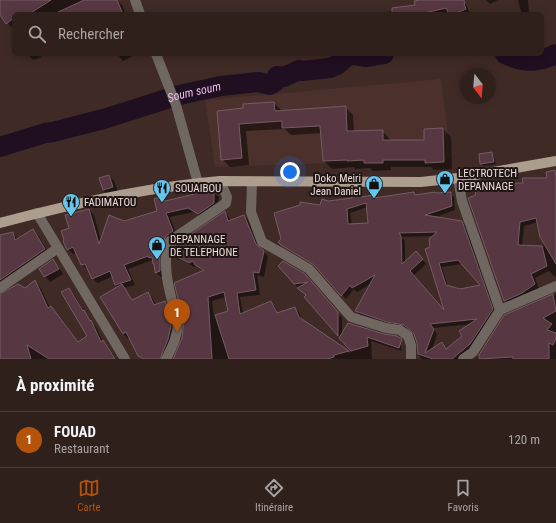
<!DOCTYPE html>
<html lang="fr">
<head>
<meta charset="utf-8">
<style>
	:root { --surface:#2f201c; --page:#372825; --text:#f1f3f6; --muted:#a7a3a3; --line:#4a3e3b; --accent:#b45309 }
	body { margin:0; font-family:"Roboto Condensed",sans-serif; background:var(--page); color:var(--text) }
	.compass { position:absolute; left:460px; top:68px; width:36px; height:36px; border-radius:50%; background:var(--surface); box-shadow:0 2px 10px #0003; rotate:164deg }
	.you { position:absolute; left:290px; top:172px; width:14px; height:14px; margin:-10px; border:3px solid #fff; border-radius:50%; background:#1a73e8; box-shadow:0 0 0 6px #1a73e833 }
	.badge { display:grid; place-items:center; width:26px; height:26px; border-radius:50%; background:var(--accent); color:#fff; font-size:13px; font-weight:700 }
	.pin { position:absolute; translate:-50% -33px; filter:drop-shadow(0 1px 2px #0008) }
	.pin::after { content:''; position:absolute; top:21px; width:14px; height:12px; background:inherit; clip-path:polygon(0 0,100% 0,50% 100%) }
	.list { margin:0; padding:0; list-style:none }
	h2 { display:flex; justify-content:space-between; align-items:center; height:52px; margin:0; padding:0 16px; font-size:17px }
	h2 small { font-size:13px; font-weight:400; color:var(--muted) }
	.list li { display:grid; grid-template-columns:26px 1fr auto; gap:12px; align-items:center; box-sizing:border-box; height:56px; padding:0 16px; border-top:1px solid var(--line) }
	.list b { display:block; font-size:15px; white-space:nowrap }
	.list p { margin:0; font-size:13px; white-space:nowrap; color:var(--muted) }
	.list em { font-size:13px; font-style:normal; color:var(--muted) }
	.icon { flex:none; width:22px; height:22px; fill:none; stroke:currentColor; stroke-width:2; stroke-linecap:round; stroke-linejoin:round }
	.map { position:relative; flex:none; width:556px; height:359px; overflow:hidden }
	.search { position:absolute; background:var(--surface); box-shadow:0 2px 10px #0003; left:12px; right:12px; top:12px; height:44px; display:flex; align-items:center; gap:10px; box-sizing:border-box; padding:0 14px; border-radius:6px; color:var(--muted); font-size:15px }
	.sheet { height:108px; background:var(--surface) }
	nav { display:flex; justify-content:space-around; align-items:center; box-sizing:border-box; height:56px; border-top:1px solid var(--line); background:var(--surface); font-size:11px; color:var(--muted) }
	nav a { display:grid; justify-items:center; gap:2px }
	nav .on { color:var(--accent) }
	.map>svg:first-child { display:block }
	.built { fill:#4c302b }
	.shadow { fill:#0007; fill-rule:evenodd }
	.lines { fill:none; stroke-linecap:round; stroke-linejoin:round }
	.river { stroke:#200e21; stroke-width:20 }
	.building { fill:#573842; stroke:#745c64; fill-rule:evenodd }
	.minor { stroke:#6f6760; stroke-width:10 }
	.major { stroke:#ad9d8f; stroke-width:10 }
	.labels { text-anchor:middle; dominant-baseline:central; stroke-width:4; stroke-linejoin:round; paint-order:stroke }
	.poi-label { font-size:11px; fill:#ecddda; stroke:#1f1514; text-anchor:start }
	.water-label { font-size:12px; font-style:italic; fill:#e8bde9; stroke:#1f1514 }
</style>
</head>
<body>
<div class="map">
<svg width="556" height="359" viewBox="0 0 556 359">
	<rect width="100%" height="100%" fill="#3f2a26"/>
	<!-- built -->
	<polygon class="built" points="441,79 451,159 215,167 205,100"/>
	<!-- shadow -->
	<g class="shadow">
		<polygon points="0,0 117,0 122,5 126,14 14,14 14,28 13,29 1,15 0,15"/>
		<polygon points="424,0 464,0 470,14 377,14 416,6"/>
		<polygon points="486,0 498,0 490,4"/>
		<polygon points="518,0 528,0 529,14 522,14 521,12"/>
		<polygon points="27,54 40,54 41,57 33,60"/>
		<polygon points="117,54 137,54 123,61"/>
		<polygon points="274,103 282,111 345,107 353,115 354,132 382,131 390,139 390,141 425,141 443,129 451,137 452,169 434,170 431,167 391,167 391,170 373,171 370,168 355,169 354,167 332,169 324,161 322,133 291,135 285,129 246,131 249,165 230,167 222,159 244,109"/>
		<polygon points="492,153 494,156 496,164 484,166 481,163"/>
		<path d="M556 172V276L555 277 549 271 535 278 539 289 509 305 505 301 469 198 548 179 547 173ZM538 222 544 247 522 246 524 226Z"/>
		<polygon points="109,176 114,181 118,192 109,195 103,190"/>
		<path d="M359 192 363 197 373 196 376 198 414 194 416 196 435 193 436 194 450 193 454 197 455 210 433 218 462 222 466 226 496 314 474 348 461 359H422L418 354V343L415 334 409 329 392 325 360 315 356 311 372 283 357 292 354 289 346 299 318 268 287 249 279 242 321 206 328 202 353 199ZM367 207 369 224 352 225 350 213ZM434 236 431 247 446 313 414 275 426 264 416 253 405 262V241L401 237ZM462 264 482 286 460 290 448 287 442 267ZM471 324 463 336 447 349 442 343 432 350 437 334 433 328Z"/>
		<polygon points="214,193 219,197 218,208 203,218 194,212 170,217 177,236 171,241 164,276 161,277 156,272 153,260 128,269 135,285 124,288 133,300 147,293 152,298 156,305 165,302 170,307 176,327 166,359 143,359 139,355 130,337 128,339 123,334 118,287 115,284 113,276 98,283 93,279 88,269 87,269 82,264 77,252 73,254 68,249 70,229 89,210 94,215 101,241 124,222 158,211 164,197 168,201"/>
		<path d="M225 213 229 217 230 221 244 216 248 220 259 248 268 256 264 277 257 275 260 295 240 297 243 314 271 302 275 306 278 314 295 308 299 312 302 320 350 353 352 351 306 297 307 296 295 284 309 280 342 318V335L349 324 400 342 402 351 371 341 372 359H174L181 343 204 271 197 266 195 267 178 259 174 255ZM226 297 229 312 214 316 212 301Z"/>
		<polygon points="33,230 38,235 50,255 0,290 0,236 12,233 18,239"/>
		<polygon points="53,260 58,266 63,274 50,282 45,276"/>
		<polygon points="35,282 40,287 50,308 51,307 56,312 79,343 88,337 69,289 74,294 85,313 96,327 103,342 108,347 116,359 0,359 0,295 25,289"/>
		<polygon points="556,294 556,359 476,359 479,356 505,316"/>
	</g>
	<g class="lines">
		<!-- river -->
		<g class="river">
			<path d="M505 54C524 63 537 63 556 54"/>
			<path id="s1" d="M0 147 45 133 53 132 107 118 179 95 221 86 258 82 270 85 275 82 277 76 284 77 299 70 302 71 330 68 337 65 346 57 353 55 365 57 384 54"/>
		</g>
	</g>
	<!-- building -->
	<g class="building">
		<polygon points="0,0 51,0 29,14 14,14 14,18 6,24 0,15"/>
		<polygon points="84,0 117,0 123,14 54,14"/>
		<polygon points="419,0 464,0 465,4 464,4 466,9 454,14 449,14 446,8 420,14 392,14 392,8 415,5 414,1"/>
		<polygon points="274,102 275,111 346,106 347,131 383,130 383,140 424,140 424,129 443,128 444,162 425,163 425,160 383,160 383,163 364,163 364,160 347,161 347,160 323,161 320,126 282,128 282,121 239,124 242,158 221,160 217,111 243,108 243,104"/>
		<polygon points="492,152 494,162 480,164 479,154"/>
		<polygon points="555,170 556,177 556,264 540,237 536,218 520,222 518,245 542,246 547,266 531,274 535,284 522,293 504,301 468,198 476,195 474,187 486,183 486,184 523,183 522,178 547,178 546,172"/>
		<polygon points="109,175 113,187 103,190 99,178"/>
		<path d="M359 191 361 197 374 195V198L414 192 415 195 435 192V193L451 192 452 206 425 215 462 221 493 309 470 344 452 359H433L418 354 417 343 414 334 404 325 387 322 355 311 375 275 352 288 350 285 341 296 314 265 281 245 278 242 281 239 274 213 300 205V202L320 205 322 199 328 201 352 198 351 194ZM366 203 368 223 348 224 347 209ZM437 232 429 239 430 247 425 249 444 310 410 271 423 259 416 251 402 264 401 236 399 233ZM458 260 480 285 460 289 446 285 439 263ZM477 319 459 331 462 336 446 349 442 342 425 353 434 329 430 324Z"/>
		<polygon points="195,192 214,192 214,203 198,214 188,208 166,213 173,231 166,236 161,246 160,254 160,271 155,273 154,264 153,264 152,257 149,258 148,256 124,265 131,280 115,285 110,271 92,279 85,264 81,265 73,247 67,250 63,241 64,240 61,231 69,228 65,215 89,209 99,244 109,215 124,221 157,211 154,199 164,196 165,201 195,194"/>
		<polygon points="225,211 228,221 244,215 256,244 264,251 259,273 253,272 256,290 237,293 240,314 271,301 277,313 295,307 299,317 349,351 334,355 334,357 328,359 229,359 215,315 228,311 224,292 208,297 212,359 173,359 182,338 184,321 174,283 204,270 195,265 193,261 189,263 173,255 174,249 175,245"/>
		<polygon points="33,229 45,249 0,280 0,235 13,232 15,240"/>
		<polygon points="53,259 59,269 44,277 39,269"/>
		<polygon points="283,261 305,274 338,312 338,336 304,297 306,295 297,288 308,282 294,284 278,266"/>
		<polygon points="35,280 48,308 51,306 78,342 87,336 61,292 69,288 83,311 84,310 90,321 91,320 101,342 103,340 115,359 49,359 27,345 31,359 0,359 0,294 18,284 25,288"/>
		<polygon points="122,284 132,300 148,292 154,305 165,301 171,318 171,326 168,339 160,359 144,359 138,356 126,332 123,334 100,297"/>
		<polygon points="553,294 556,311 543,318 552,324 547,330 556,333 556,339 553,345 549,343 549,359 513,359 513,357 479,359 479,355 504,315"/>
		<polygon points="348,323 384,334 397,336 402,339 399,348 367,337 368,346 351,351 339,338"/>
	</g>
	<g class="lines">
		<!-- minor -->
		<g class="minor">
			<polyline points="135,0 140,14"/>
			<polyline points="156,54 176,105 198,183"/>
			<polyline points="458,178 462,201 500,310 473,352 463,359"/>
			<polyline points="252,182 251,212 262,242 280,252 309,269 351,317 386,328 400,330 408,336 411,345 411,359"/>
			<polyline points="37,213 125,359"/>
			<polyline points="0,288 58,248"/>
			<polyline points="500,310 556,286"/>
			<path d="M166 359C172 347 178 336 178 321 178 315 174 307 172 301 167 282 162 258 170 241L226 203 227 197 220 181"/>
		</g>
		<!-- major -->
		<path class="major" d="M0 223C71 204 147 187 220 181L421 182 458 178 556 161"/>
	</g>
	<!-- icons -->
	<defs>
		<symbol id="shop-pin" viewBox="-11 -11 22 30"><path d="M0 17L-7.5 6A9.5 9.5 0 1 1 7.5 6Z" fill="#64c5ee" stroke="#1f1514"/><path d="M-5-2.5h2.3a2.7 3.5 0 0 1 5.4 0H5L5.5 6h-11ZM-1.5-2.5h3a1.5 2.3 0 0 0-3 0Z" fill="#111"/></symbol>
		<symbol id="restaurant-pin" viewBox="-11 -11 22 30"><path d="M0 17L-7.5 6A9.5 9.5 0 1 1 7.5 6Z" fill="#64c5ee" stroke="#1f1514"/><path d="M-5-6h1v4h1v-4h1v4h1v-4h1v5L-1.5 .5V6h-2V.5L-5-1ZM5-6V6H3V1.5H1.5Q1.5-4 5-6Z" fill="#111"/></symbol>
	</defs>
	<g fill-rule="evenodd">
		<use href="#shop-pin" x="435" y="169" width="20" height="27"/>
		<use href="#shop-pin" x="364" y="174" width="20" height="27"/>
		<use href="#restaurant-pin" x="152" y="178" width="20" height="27"/>
		<use href="#restaurant-pin" x="61" y="192" width="20" height="27"/>
		<use href="#shop-pin" x="147" y="235" width="20" height="27"/>
	</g>
	<g class="labels">
		<!-- poi labels -->
		<g class="poi-label">
			<text x="458" y="173">LECTROTECH<tspan x="458" dy="13">DEPANNAGE</tspan></text>
			<text x="361" y="178" text-anchor="end">Doko Meiri<tspan x="361" dy="13">Jean Daniel</tspan></text>
			<text x="175" y="188">SOUAIBOU</text>
			<text x="84" y="202">FADIMATOU</text>
			<text x="170" y="239">DEPANNAGE<tspan x="170" dy="13">DE TELEPHONE</tspan></text>
		</g>
		<!-- water labels -->
		<g class="water-label">
			<text stroke="none"><textPath href="#s1" startOffset="202">Soum soum</textPath></text>
		</g>
	</g>
</svg>
<svg class="compass" viewBox="-18 -18 36 36"><path d="M0-13l5 13h-10z" fill="#e53935"/><path d="M0 13l5-13h-10z" fill="#a7a3a3"/></svg>
<div class="you"></div>
<div class="pin badge" style="left:177px;top:332px">1</div>
<div class="search"><svg class="icon" aria-label="search" viewBox="0 0 24 24"><circle cx="10" cy="10" r="6"/><path d="M15 15l6 6"/></svg>Rechercher</div>
</div>
<section class="sheet">
<h2>À proximité<small></small></h2>
<ul class="list">
<li><span class="badge">1</span><div><b>FOUAD</b><p>Restaurant</p></div><em>120 m</em></li>
</ul>
</section>
<nav>
<a class="on"><svg class="icon" aria-label="map" viewBox="0 0 24 24"><path d="M3 6l6-2 6 2 6-2v14l-6 2-6-2-6 2zM9 4v14M15 6v14"/></svg>Carte</a>
<a><svg class="icon" aria-label="directions" viewBox="0 0 24 24"><path d="M12 3l9 9-9 9-9-9zM9 14v-3h6M13 9l2 2-2 2"/></svg>Itinéraire</a>
<a><svg class="icon" aria-label="saved" viewBox="0 0 24 24"><path d="M7 4h10v16l-5-4-5 4z"/></svg>Favoris</a>
</nav>
</body>
</html>
